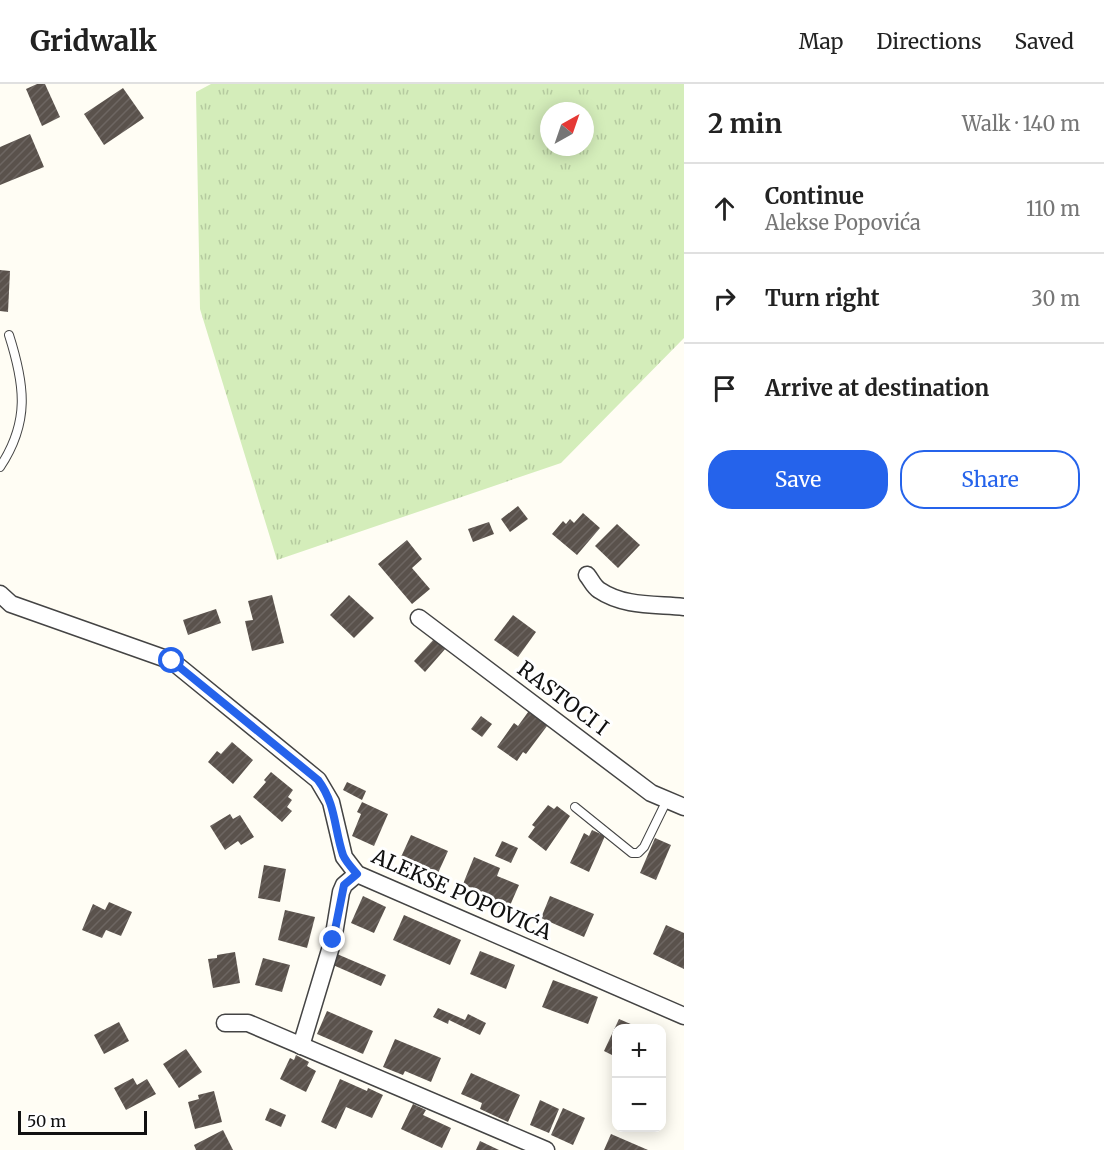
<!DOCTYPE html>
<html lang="en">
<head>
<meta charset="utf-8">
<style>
	:root { --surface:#fff; --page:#f2f2f2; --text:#222; --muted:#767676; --line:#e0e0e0; --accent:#2563eb }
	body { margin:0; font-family:Merriweather,serif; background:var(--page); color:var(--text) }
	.controls { position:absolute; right:18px; bottom:18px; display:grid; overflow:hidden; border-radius:12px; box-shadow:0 3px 15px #0003 }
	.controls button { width:54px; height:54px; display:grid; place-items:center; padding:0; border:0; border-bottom:2px solid var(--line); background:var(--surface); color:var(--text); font:30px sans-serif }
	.compass { position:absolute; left:540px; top:18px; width:54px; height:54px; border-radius:50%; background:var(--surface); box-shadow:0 3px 15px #0003; rotate:40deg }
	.scale { position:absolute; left:18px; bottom:15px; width:129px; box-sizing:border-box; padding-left:6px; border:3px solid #111; border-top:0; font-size:16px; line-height:21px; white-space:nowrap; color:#111; -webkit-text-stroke:4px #fff; paint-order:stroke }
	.stop { position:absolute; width:18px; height:18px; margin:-14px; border:4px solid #2563eb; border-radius:50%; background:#fff }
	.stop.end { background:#2563eb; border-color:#fff; box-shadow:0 2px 6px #0008 }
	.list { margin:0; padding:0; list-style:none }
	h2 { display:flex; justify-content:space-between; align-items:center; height:78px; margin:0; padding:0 24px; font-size:26px }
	h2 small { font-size:20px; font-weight:400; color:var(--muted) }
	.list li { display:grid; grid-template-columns:39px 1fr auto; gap:18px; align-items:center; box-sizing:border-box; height:90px; padding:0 24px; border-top:2px solid var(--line) }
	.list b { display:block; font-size:22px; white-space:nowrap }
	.list p { margin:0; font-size:20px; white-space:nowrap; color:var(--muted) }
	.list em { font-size:20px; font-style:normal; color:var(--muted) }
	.actions { display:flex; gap:12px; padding:18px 24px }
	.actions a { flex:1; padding:14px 0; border:2px solid var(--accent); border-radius:24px; text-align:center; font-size:21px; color:var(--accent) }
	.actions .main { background:var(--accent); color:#fff }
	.icon { flex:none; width:33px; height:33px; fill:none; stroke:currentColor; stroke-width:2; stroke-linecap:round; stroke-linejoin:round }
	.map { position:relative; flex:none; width:684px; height:1066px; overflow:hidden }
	header { display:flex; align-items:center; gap:36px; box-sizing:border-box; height:84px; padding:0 30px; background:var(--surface); border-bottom:2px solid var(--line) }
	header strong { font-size:28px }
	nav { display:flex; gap:33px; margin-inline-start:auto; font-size:21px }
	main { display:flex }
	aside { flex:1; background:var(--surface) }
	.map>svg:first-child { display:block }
	.grass { fill:url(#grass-tufts); fill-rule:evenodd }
	.building { fill:url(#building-hatch) }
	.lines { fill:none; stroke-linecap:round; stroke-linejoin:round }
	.service-casing { stroke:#444; stroke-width:10 }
	.minor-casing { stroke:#444; stroke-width:19 }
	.service { stroke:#fff; stroke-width:8 }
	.minor { stroke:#fff; stroke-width:16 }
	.route { stroke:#2563eb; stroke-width:8 }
	.labels { text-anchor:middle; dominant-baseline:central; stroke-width:6; stroke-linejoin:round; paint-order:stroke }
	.street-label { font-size:21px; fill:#111; stroke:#fff }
</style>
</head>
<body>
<header>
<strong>Gridwalk</strong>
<nav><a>Map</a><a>Directions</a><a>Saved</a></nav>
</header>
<main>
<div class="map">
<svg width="684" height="1066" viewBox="0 0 684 1066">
	<defs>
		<pattern id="grass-tufts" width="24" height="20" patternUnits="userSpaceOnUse" patternTransform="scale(1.5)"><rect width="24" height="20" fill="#d4edba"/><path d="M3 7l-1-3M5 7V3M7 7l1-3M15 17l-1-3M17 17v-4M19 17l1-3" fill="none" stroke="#b5ca9f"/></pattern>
		<pattern id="building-hatch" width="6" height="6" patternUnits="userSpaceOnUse" patternTransform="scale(1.5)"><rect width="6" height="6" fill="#5a524c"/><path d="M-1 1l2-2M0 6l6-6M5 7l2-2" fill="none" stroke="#6d6662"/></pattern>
	</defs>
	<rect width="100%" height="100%" fill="#fffdf4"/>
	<!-- grass -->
	<path class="grass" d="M211 0H684V254L561 379 277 476 200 225 196 8ZM549 27H585V63H549Z"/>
	<!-- building -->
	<g class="building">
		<polygon points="37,0 45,0 60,33 42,42 26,5"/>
		<polygon points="123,4 144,34 104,61 84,30"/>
		<polygon points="30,50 44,83 0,101 0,63"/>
		<polygon points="0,186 10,187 8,228 0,227"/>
		<polygon points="518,422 528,435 510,448 501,435"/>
		<polygon points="583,429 600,444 577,471 552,450 563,437 566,440 570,435 574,439"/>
		<polygon points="489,438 494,450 473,458 468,445"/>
		<polygon points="617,440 640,461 618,484 595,462"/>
		<polygon points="407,456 422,475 412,484 430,505 412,520 378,480"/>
		<polygon points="272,511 284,559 252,567 245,537 253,536 248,517"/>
		<polygon points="349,511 374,534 354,554 330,531"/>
		<polygon points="216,525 221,539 188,551 183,536"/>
		<polygon points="513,531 536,548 518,573 494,556"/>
		<polygon points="435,554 446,564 425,588 414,577"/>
		<polygon points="531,624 550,638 526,670 523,668 517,677 497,663 514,639 518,642"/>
		<polygon points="481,632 492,640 482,653 471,645"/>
		<polygon points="232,658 253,676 233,700 208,678 217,667 221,670"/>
		<polygon points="271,688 293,706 288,713 292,716 287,723 292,727 282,738 253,713 266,698 264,696"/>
		<polygon points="347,698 366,707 362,716 343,706"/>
		<polygon points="362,718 388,730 374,762 352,752 361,730 357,728"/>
		<polygon points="548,721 554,725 557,722 570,732 546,767 528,753 535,743 532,741"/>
		<polygon points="230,730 233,735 240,731 254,753 241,761 238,757 225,766 210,742"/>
		<polygon points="592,746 605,752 589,788 570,779 584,749 589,752"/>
		<polygon points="411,751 448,767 438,789 401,773"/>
		<polygon points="655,754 671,761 656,796 640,789"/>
		<polygon points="502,757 518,764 511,779 495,772"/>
		<polygon points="474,773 500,784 497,792 519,801 508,826 486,817 488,812 463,800"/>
		<polygon points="264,781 286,785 280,818 258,814"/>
		<polygon points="363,812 386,823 374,849 351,839"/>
		<polygon points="550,812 594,830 584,853 541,834"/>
		<polygon points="109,818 132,828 121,852 106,846 102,854 82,846 93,820 105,826"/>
		<polygon points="285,826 315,833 307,864 278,856"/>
		<polygon points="404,831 461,856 450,881 393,856"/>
		<polygon points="666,841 684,849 684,885 653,870"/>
		<polygon points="480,867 515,881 506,905 470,890"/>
		<polygon points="235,868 240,899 213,904 208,875 217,874 217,871"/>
		<polygon points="337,870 386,891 381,902 333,881"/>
		<polygon points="263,874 290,881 282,908 255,901"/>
		<polygon points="553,896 598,913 588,940 542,923"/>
		<polygon points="438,924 465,936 468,930 486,939 480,951 449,936 448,940 433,933"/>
		<polygon points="327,927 373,947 363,970 317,950"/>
		<polygon points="619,935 640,944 616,944 616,973 604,967"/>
		<polygon points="119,938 129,957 104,970 94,951"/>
		<polygon points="395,955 441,974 431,998 405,987 403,991 383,983"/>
		<polygon points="186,965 202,988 179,1004 163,980"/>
		<polygon points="296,971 309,978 307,982 316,987 306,1008 280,995 290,974 294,976"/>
		<polygon points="471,989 520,1011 508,1038 480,1025 482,1019 461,1010"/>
		<polygon points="133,994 137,1001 147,995 156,1010 126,1026 114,1004"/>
		<polygon points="340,995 367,1007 368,1004 383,1011 372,1034 346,1023 336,1045 321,1038"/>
		<polygon points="214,1007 222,1038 195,1045 188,1018 199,1015 198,1011"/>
		<polygon points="540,1016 559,1025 549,1049 530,1041"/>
		<polygon points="413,1020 426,1026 423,1031 451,1044 442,1064 401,1045"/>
		<polygon points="270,1024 286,1031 281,1043 265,1036"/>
		<polygon points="563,1024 585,1034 573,1061 551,1051"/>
		<polygon points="223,1046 233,1066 196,1066 194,1061"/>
		<polygon points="611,1050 648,1066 604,1066"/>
		<polygon points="480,1057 499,1066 476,1066"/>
	</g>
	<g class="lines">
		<defs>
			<g id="service">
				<path d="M0 383C30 338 25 301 9 251"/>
				<polyline points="575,723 632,769 638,769 644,763 667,716"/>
			</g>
			<g id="minor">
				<path d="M587 491C591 496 594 503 599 506 624 523 655 520 684 523"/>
				<polyline points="0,510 11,520 172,577 318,696 331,718 344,773 357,790 684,932"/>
				<polyline points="419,534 651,709 684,723"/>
				<polyline points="225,939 248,939 546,1066"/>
				<polyline points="301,962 333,856 341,808 344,801 357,790"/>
			</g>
		</defs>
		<!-- service casing -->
		<use href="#service" class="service-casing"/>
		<!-- minor casing -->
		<use href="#minor" class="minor-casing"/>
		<!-- service -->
		<use href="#service" class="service"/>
		<!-- minor -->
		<use href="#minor" class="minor"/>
	</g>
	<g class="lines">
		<!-- route -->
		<path class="route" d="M172 577 318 696C336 720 334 744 343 771 346 778 352 784 357 790L344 801 333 856"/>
	</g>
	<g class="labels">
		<!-- street labels -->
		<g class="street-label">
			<text transform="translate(563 614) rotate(37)">RASTOCI I</text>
			<text transform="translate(462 810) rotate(24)">ALEKSE POPOVIĆA</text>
		</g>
	</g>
</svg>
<div class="controls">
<button>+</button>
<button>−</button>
</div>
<svg class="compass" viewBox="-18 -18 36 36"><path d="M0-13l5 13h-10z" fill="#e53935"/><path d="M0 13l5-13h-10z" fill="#767676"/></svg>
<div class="scale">50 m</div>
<div class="stop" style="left:172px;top:577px"></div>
<div class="stop end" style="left:333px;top:856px"></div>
</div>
<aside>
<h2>2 min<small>Walk · 140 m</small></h2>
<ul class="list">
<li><svg class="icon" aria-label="ahead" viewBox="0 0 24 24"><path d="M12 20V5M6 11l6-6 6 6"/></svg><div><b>Continue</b><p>Alekse Popovića</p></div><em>110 m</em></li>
<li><svg class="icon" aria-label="right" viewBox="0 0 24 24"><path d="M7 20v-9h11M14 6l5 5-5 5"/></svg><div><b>Turn right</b></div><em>30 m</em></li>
<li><svg class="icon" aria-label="arrive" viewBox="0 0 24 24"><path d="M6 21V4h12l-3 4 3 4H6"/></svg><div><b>Arrive at destination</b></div></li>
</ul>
<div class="actions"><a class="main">Save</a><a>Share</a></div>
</aside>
</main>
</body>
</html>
